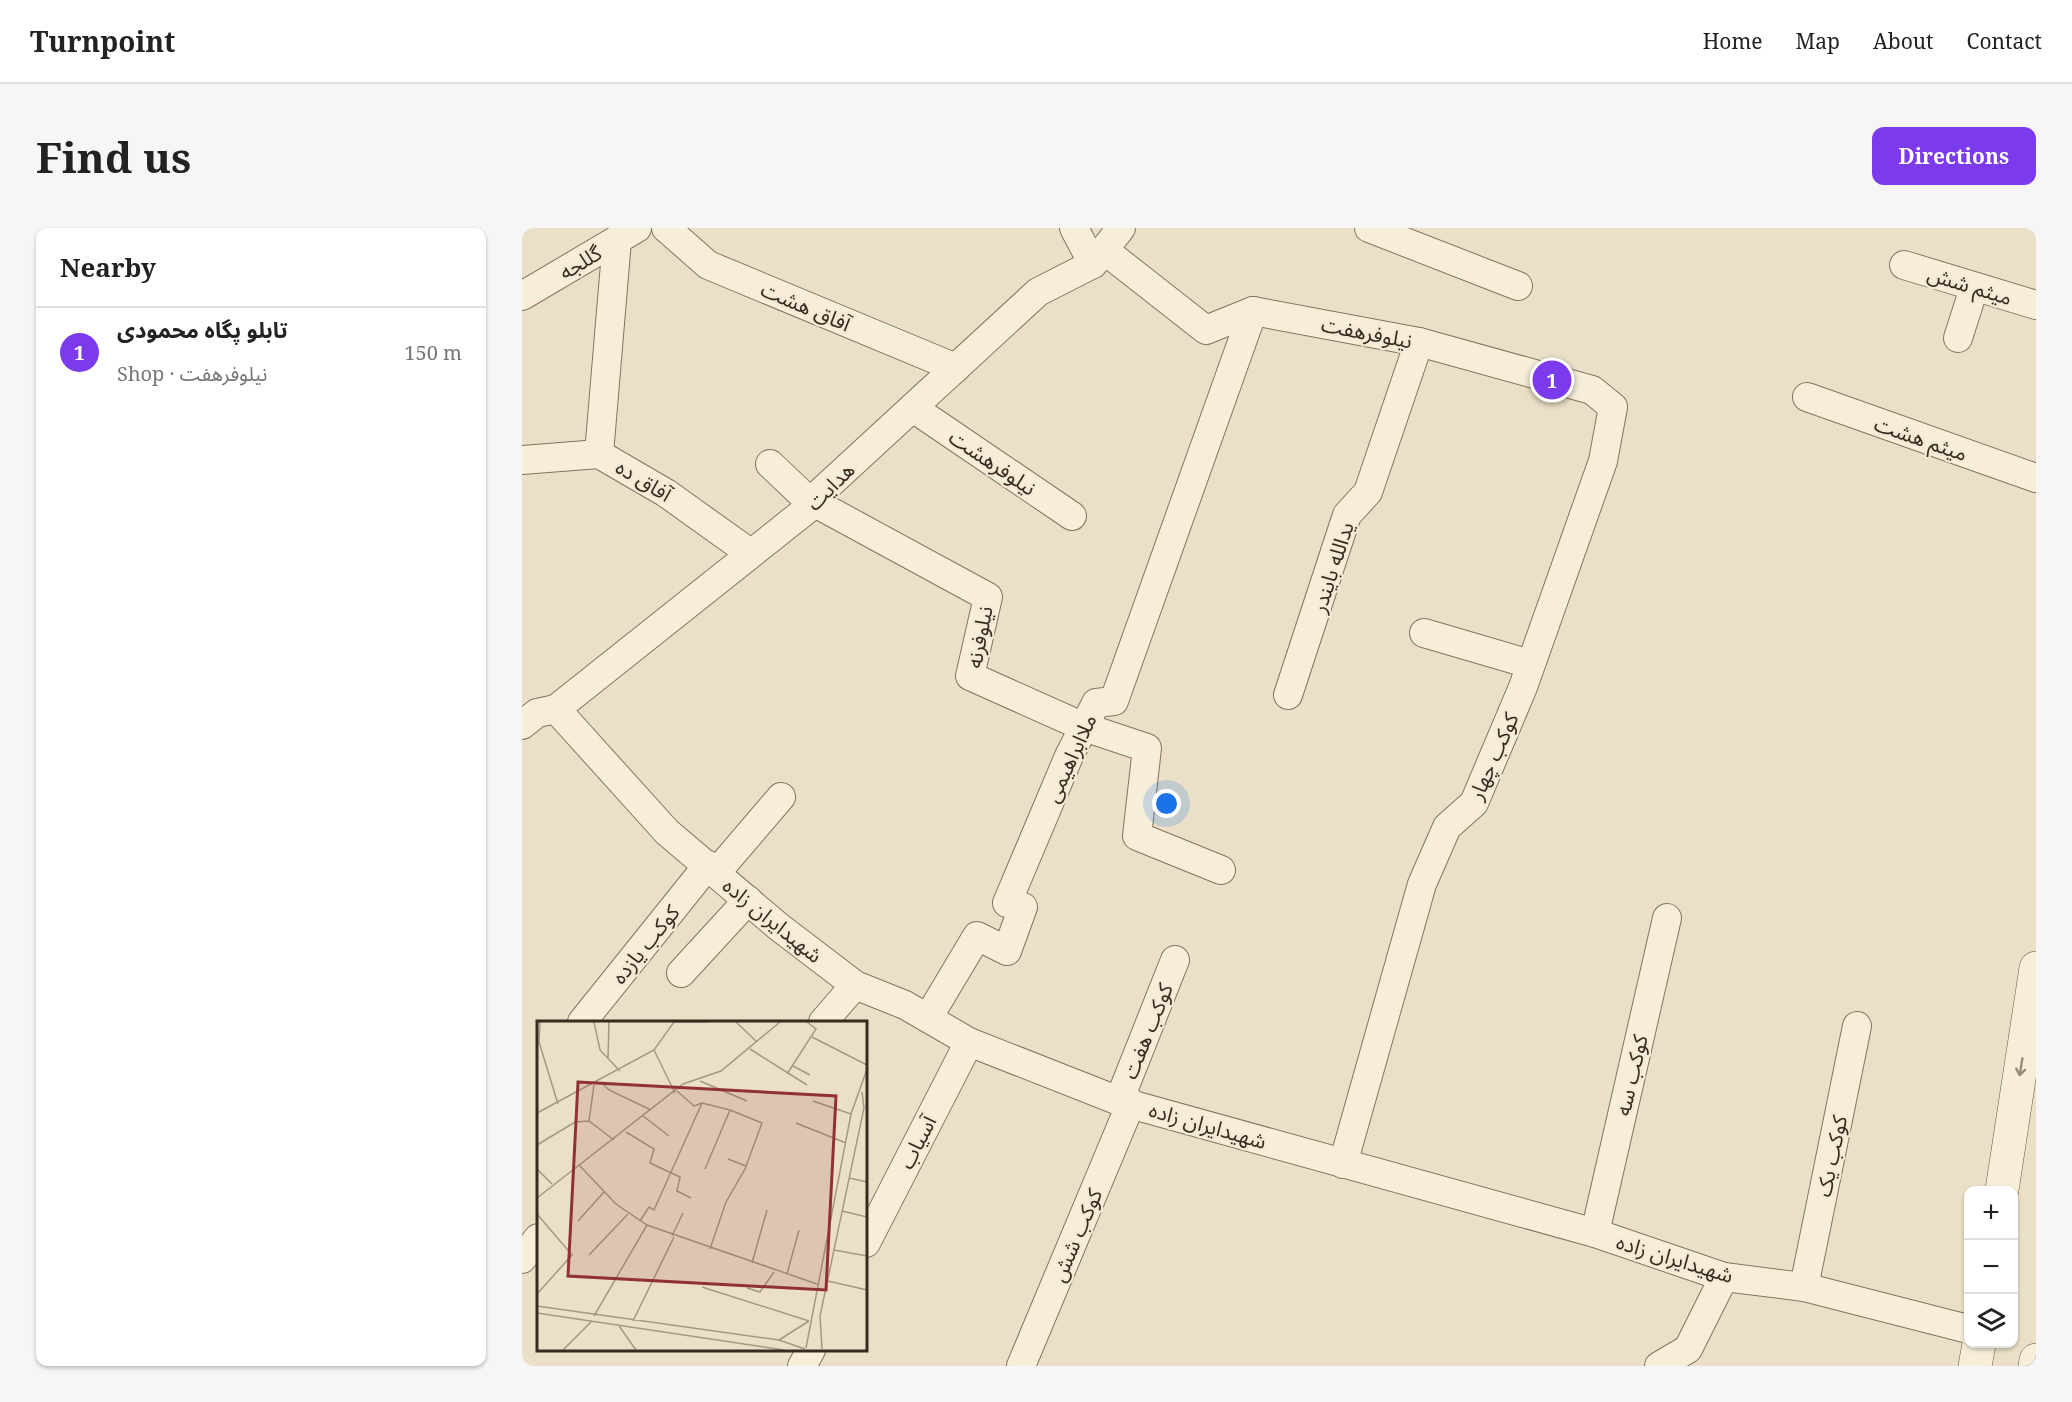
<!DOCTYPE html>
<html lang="en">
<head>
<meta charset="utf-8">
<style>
	:root { --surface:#fff; --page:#f6f6f6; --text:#222; --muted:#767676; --line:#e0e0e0; --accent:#7c3aed }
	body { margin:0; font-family:"Noto Serif","Noto Sans Arabic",serif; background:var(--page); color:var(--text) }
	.controls { position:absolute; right:18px; bottom:18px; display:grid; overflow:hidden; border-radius:12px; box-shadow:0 2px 4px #0004 }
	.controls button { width:54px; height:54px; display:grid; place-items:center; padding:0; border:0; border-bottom:2px solid var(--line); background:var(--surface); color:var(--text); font:30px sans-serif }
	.you { position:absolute; left:645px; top:576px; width:21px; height:21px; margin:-15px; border:4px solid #fff; border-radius:50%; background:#1a73e8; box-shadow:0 0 0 9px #1a73e833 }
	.badge { display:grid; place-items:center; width:39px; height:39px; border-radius:50%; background:var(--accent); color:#fff; font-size:20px; font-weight:700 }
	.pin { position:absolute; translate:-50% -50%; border:3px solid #fff; box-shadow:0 2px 6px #0006 }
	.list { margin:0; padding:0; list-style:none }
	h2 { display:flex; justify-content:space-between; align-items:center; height:78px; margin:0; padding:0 24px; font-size:26px }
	h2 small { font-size:20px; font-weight:400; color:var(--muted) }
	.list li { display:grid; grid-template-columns:39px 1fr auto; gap:18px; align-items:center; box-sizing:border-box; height:84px; padding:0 24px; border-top:2px solid var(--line) }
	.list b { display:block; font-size:22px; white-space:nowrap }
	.list p { margin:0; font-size:20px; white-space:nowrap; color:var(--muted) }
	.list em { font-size:20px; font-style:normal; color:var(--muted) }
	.icon { flex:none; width:33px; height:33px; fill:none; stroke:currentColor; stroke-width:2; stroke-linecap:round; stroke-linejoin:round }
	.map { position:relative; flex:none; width:1514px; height:1138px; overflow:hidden; border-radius:12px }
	header { display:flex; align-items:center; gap:36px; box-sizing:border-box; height:84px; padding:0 30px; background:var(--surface); border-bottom:2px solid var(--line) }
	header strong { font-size:28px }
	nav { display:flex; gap:33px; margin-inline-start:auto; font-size:21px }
	.intro { display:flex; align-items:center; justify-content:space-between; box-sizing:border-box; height:144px; padding:0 36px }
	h1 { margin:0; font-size:42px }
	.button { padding:15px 27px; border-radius:12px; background:var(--accent); color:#fff; font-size:21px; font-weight:700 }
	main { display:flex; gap:36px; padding:0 36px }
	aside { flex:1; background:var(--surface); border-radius:12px; box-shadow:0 2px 4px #0004 }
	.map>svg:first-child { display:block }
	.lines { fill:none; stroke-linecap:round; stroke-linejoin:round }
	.street-casing { stroke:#85735e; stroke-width:30 }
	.secondary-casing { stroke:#675441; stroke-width:34 }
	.street { stroke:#f6eed9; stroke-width:28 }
	.secondary { stroke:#f6eed9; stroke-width:33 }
	.oneway { stroke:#968c7c }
	.labels { text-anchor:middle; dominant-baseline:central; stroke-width:4.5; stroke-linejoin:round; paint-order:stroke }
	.street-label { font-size:21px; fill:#372b20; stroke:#f3ead6 }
	.inset-road { fill:none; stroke:#a39884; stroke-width:1.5 }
	.view { fill:#903233; fill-opacity:0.15; stroke:#903233; stroke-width:3 }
	.inset-edge { fill:none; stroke:#372b20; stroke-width:3 }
</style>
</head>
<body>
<header>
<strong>Turnpoint</strong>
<nav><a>Home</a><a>Map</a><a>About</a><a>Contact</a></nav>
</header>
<div class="intro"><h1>Find us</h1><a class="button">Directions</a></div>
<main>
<aside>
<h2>Nearby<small></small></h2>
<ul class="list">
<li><span class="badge">1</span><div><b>تابلو پگاه محمودی</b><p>Shop · نیلوفرهفت</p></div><em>150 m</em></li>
</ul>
</aside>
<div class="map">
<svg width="1514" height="1138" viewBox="0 0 1514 1138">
	<rect width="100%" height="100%" fill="#ebe0c7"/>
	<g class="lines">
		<defs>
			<g id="street">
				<polyline points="144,0 186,37 434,140"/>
				<polyline points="552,0 571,36"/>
				<polyline points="847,0 996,58"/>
				<polyline points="582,22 684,102 731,83 897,114 1070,162 1091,179 1081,233 1001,459 952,575 925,599 900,656 821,936"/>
				<polyline points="1382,37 1514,77"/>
				<polyline points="0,68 115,0"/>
				<polyline points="1436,110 1452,60"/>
				<polyline points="1285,169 1514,250"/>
				<polyline points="391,180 550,288"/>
				<polyline points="77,226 95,12"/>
				<polyline points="0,232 77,226 144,265 228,325"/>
				<polyline points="248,236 288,274"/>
				<polyline points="293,275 466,369 448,448 562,499 625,520 615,608 699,642"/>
				<polyline points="902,405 1008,436"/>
				<polyline points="766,467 825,287 846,264 897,114"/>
				<polyline points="34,481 145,604 257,699 333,757 383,777 447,814 597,873 1073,1005 1202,1049 1282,1059 1446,1101"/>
				<polyline points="0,497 15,485 34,481 293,275 288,274 516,64 571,36 599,0"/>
				<polyline points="194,645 259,569"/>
				<polyline points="159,745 226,672"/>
				<polyline points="406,790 455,708 485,723 501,679 485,675 547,528 574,475 592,473 731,83"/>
				<polyline points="60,794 186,637"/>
				<polyline points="301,794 333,757"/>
				<polyline points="597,873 653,732"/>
				<polyline points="1073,1005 1145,690"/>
				<polyline points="344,1015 447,814"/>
				<polyline points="0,1031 16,1010"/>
				<polyline points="1282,1059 1335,798"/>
				<polyline points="280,1138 289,1122"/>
				<polyline points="499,1138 609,875"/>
				<polyline points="1137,1138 1166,1121 1202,1049"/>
			</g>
			<g id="secondary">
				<polyline points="1480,962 1514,740"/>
				<polyline points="1453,1138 1457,1116"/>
				<polyline points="1513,1138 1514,1132"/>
			</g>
		</defs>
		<!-- street casing -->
		<use href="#street" class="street-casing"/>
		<!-- secondary casing -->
		<use href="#secondary" class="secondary-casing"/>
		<!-- street -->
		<use href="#street" class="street"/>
		<!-- secondary -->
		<use href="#secondary" class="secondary"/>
	</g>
	<!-- one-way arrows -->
	<defs><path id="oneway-shaft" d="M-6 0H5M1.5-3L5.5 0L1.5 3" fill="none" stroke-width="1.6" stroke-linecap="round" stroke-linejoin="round" transform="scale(1.5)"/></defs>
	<use class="oneway" href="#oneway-shaft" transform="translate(1499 839) rotate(99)"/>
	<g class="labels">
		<!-- street labels -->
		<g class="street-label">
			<text transform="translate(58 34) rotate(-31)">گللجه</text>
			<text transform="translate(1448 57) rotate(17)">میثم شش</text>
			<text transform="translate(284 78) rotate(23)">آفاق هشت</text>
			<text transform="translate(845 104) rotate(11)">نیلوفرهفت</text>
			<text transform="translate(1399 210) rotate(19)">میثم هشت</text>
			<text transform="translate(471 234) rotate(34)">نیلوفرهشت</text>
			<text transform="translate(122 252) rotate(31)">آفاق ده</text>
			<text transform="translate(308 258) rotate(-45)">هدایت</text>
			<text transform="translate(810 339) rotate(-72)">یدالله بایندر</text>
			<text transform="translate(457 409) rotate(-79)">نیلوفرنه</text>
			<text transform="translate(971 528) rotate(-66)">کوکب چهار</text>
			<text transform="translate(548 530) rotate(-65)">ملاابراهیمی</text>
			<text transform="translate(251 692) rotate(39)">شهیدایران زاده</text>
			<text transform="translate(123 716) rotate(-51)">کوکب یازده</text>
			<text transform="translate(625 803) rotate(-68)">کوکب هفت</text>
			<text transform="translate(1109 847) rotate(-77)">کوکب سه</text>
			<text transform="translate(686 897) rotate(16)">شهیدایران زاده</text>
			<text transform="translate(395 914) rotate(-63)">آسیاب</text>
			<text transform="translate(1309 928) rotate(-78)">کوکب یک</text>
			<text transform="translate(554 1007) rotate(-67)">کوکب شش</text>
			<text transform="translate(1153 1030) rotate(17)">شهیدایران زاده</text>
		</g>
	</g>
	<!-- overview -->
	<g transform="translate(15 793)">
		<rect width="330" height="330" fill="#ebe0c7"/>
		<path class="inset-road" d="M3 1 2 21 21 83M57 1 63 29 83 50M136 1H170M199 1 220 21M275 16 330 44M213 28 270 64M117 29 138 72M71 37 72 1M256 45 273 54M250 53 279 8 270 1M163 60 210 80M64 61 72 69 114 89M140 70 157 85 165 82 193 89 225 102 208 148 189 181 173 228M276 80 314 93M0 92 117 29 137 1M106 95 132 115M52 100 57 64M259 102 309 122M89 111 117 128 113 142 143 156 140 170 154 177M0 124 38 101 52 100 77 119M191 138 209 145M42 144 79 183 110 204 280 263M0 148 15 163M168 148 193 89M312 157 330 161M0 177 146 63 184 50 243 1M305 190 330 196M0 193 35 234 0 273M41 200 67 171M103 200 112 186 117 189 165 82M135 215 146 192M297 229 330 235M52 234 91 193M215 242 230 189M250 253 262 209M291 260 330 269M165 266 272 300M210 267 223 271 237 251M0 285 242 319 268 328M0 292 247 329M57 295 110 204M96 300 137 216M82 305 99 329M242 319 272 300M269 327 314 93 330 48M285 328 283 295 327 87 325 71M26 329 54 301"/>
		<path class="view" d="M41 61 299 75 289 269 31 255Z"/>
		<rect width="330" height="330" class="inset-edge"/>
	</g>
</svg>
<div class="controls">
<button>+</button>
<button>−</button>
<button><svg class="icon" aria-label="layers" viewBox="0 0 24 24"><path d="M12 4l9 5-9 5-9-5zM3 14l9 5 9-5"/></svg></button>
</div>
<div class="you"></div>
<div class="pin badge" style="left:1030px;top:152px">1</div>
</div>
</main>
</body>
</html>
